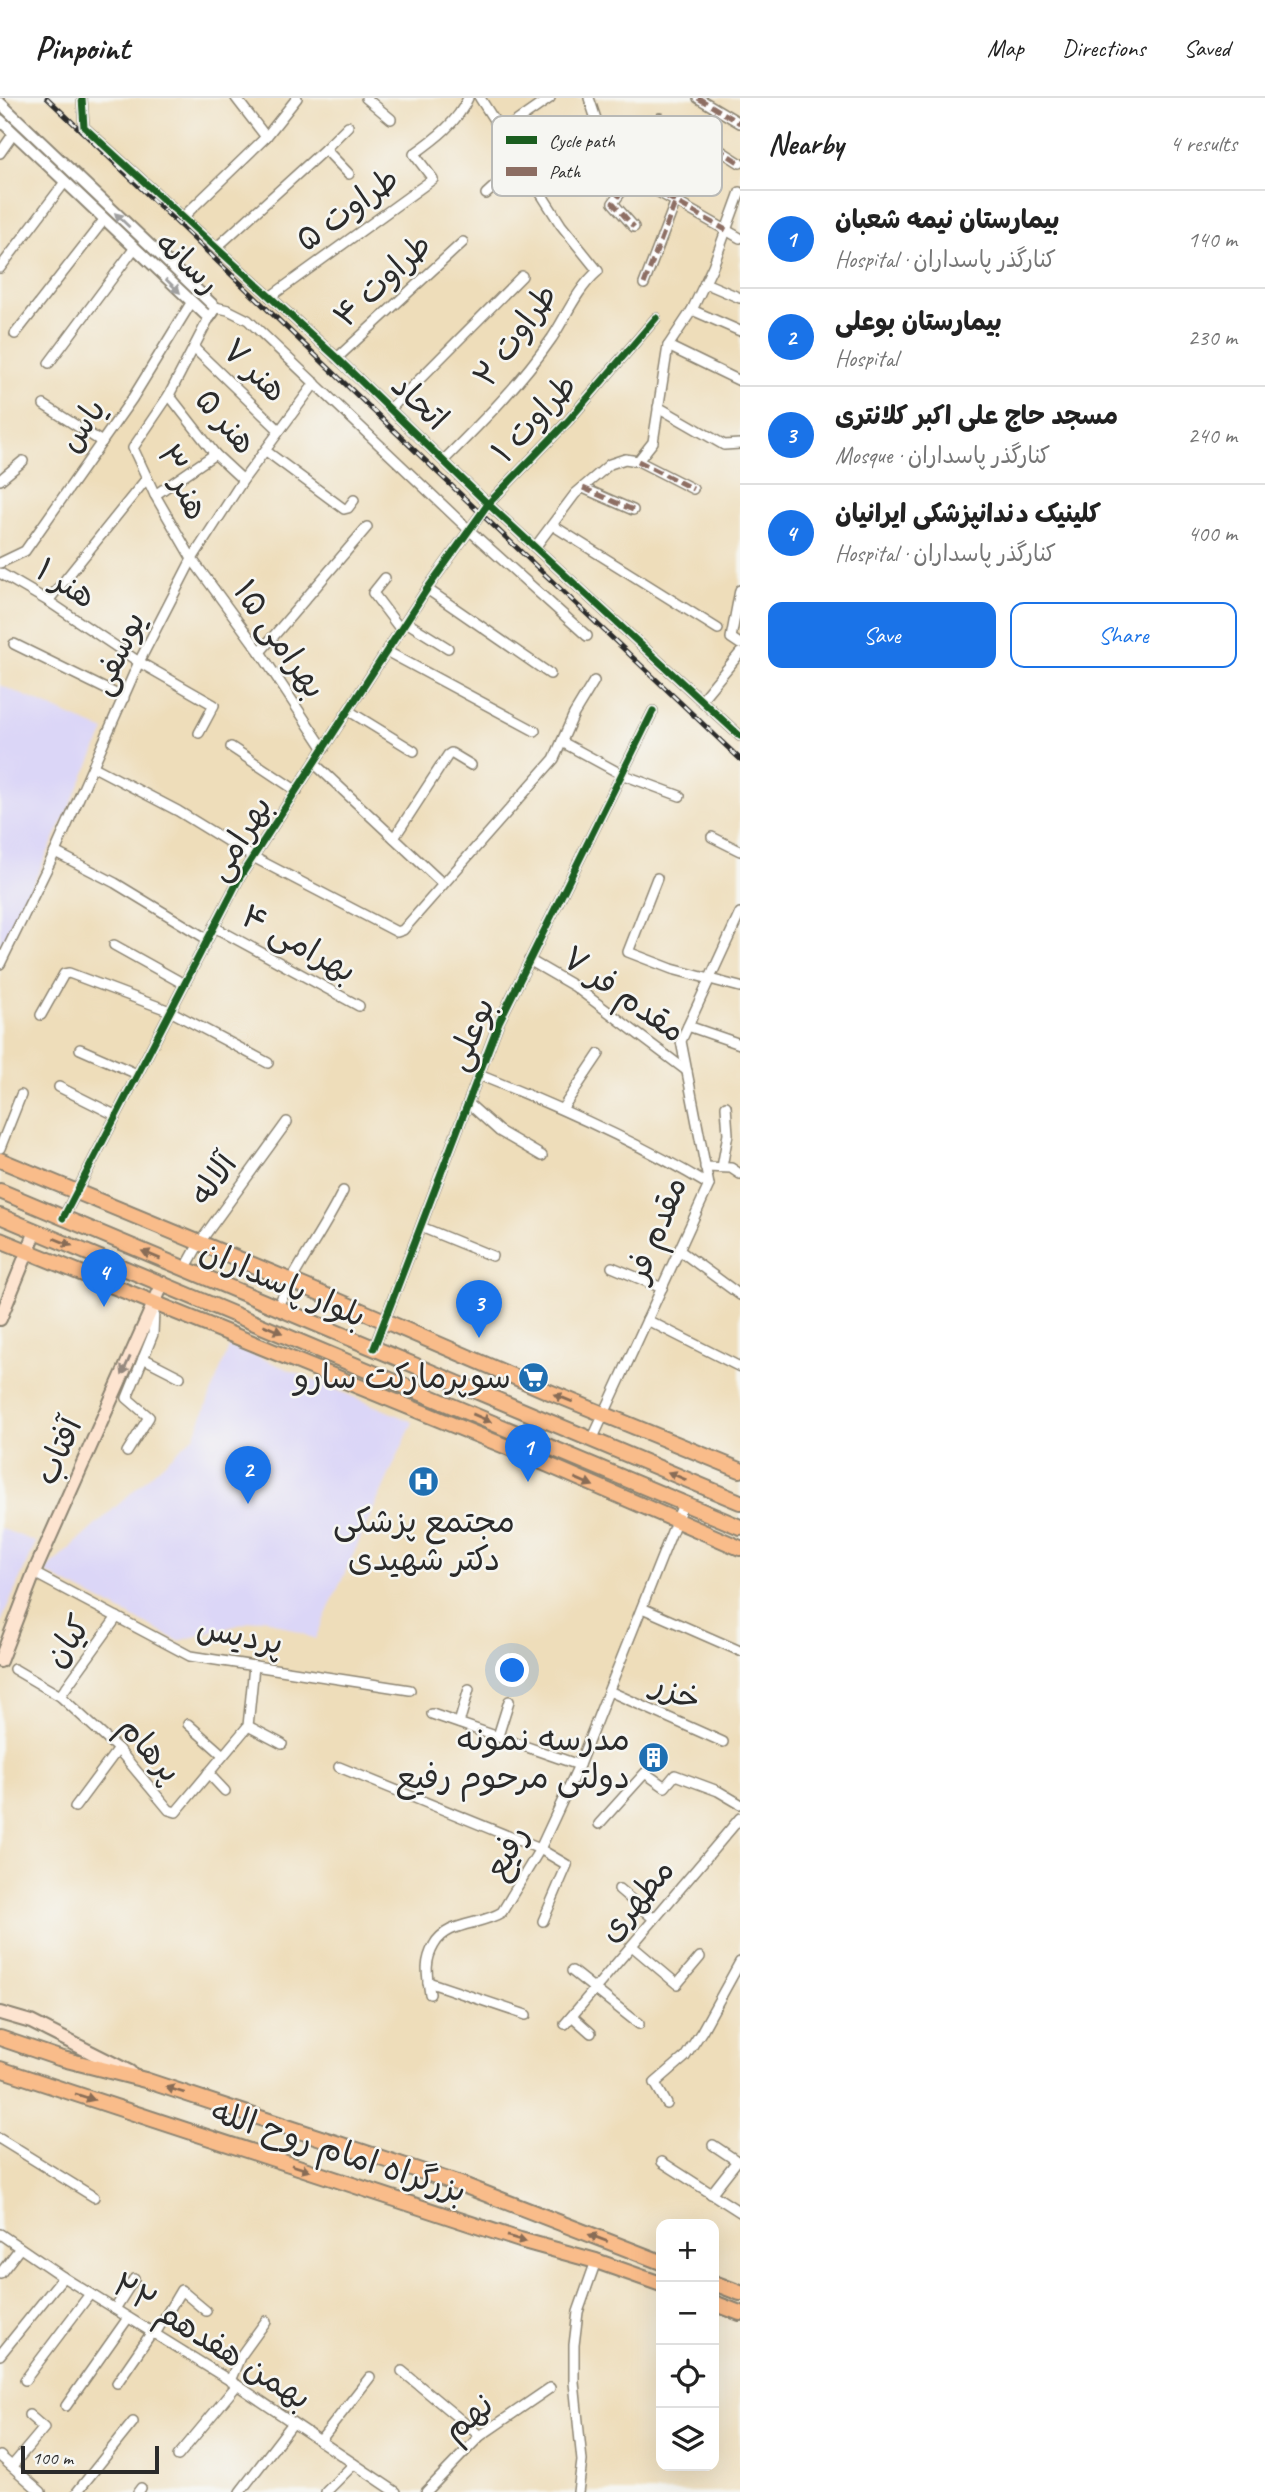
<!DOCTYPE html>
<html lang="en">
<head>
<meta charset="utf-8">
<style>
	:root { --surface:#fff; --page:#f2f2f2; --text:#222; --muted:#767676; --line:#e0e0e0; --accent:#1a73e8 }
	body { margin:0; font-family:Caveat,"Playpen Sans Arabic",sans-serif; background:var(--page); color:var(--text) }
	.controls { position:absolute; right:21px; bottom:21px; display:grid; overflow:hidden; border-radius:14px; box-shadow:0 7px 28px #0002 }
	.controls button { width:63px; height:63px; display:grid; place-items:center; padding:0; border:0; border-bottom:2px solid var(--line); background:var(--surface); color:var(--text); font:35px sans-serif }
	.scale { position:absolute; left:21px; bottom:18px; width:138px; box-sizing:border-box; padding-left:7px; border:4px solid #2b2b2b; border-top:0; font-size:19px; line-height:24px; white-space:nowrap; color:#2b2b2b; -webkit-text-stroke:5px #f6f6f2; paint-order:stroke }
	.you { position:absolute; left:513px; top:1573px; width:24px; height:24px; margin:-18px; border:5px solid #fff; border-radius:50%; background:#1a73e8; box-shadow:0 0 0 10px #1a73e833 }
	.badge { display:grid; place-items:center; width:46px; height:46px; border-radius:50%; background:var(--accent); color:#fff; font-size:23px; font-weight:700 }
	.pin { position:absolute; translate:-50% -58px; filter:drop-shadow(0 2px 4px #0008) }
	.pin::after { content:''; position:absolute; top:37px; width:24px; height:21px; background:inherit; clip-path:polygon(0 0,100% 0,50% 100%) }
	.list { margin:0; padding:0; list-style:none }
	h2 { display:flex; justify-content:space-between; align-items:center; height:91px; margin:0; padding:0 28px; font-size:30px }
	h2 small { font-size:23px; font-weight:400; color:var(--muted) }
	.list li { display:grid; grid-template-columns:46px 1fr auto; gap:21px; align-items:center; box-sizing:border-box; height:98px; padding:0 28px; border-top:2px solid var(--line) }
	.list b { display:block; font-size:26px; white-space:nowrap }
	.list p { margin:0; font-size:23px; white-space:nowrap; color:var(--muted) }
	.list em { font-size:23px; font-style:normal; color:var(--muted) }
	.actions { display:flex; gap:14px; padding:21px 28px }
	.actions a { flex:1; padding:16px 0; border:2px solid var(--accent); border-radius:14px; text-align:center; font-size:24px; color:var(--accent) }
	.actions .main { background:var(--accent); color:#fff }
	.icon { flex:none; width:38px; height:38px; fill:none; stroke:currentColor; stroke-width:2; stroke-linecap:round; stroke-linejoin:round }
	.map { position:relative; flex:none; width:740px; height:2394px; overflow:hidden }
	header { display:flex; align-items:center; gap:42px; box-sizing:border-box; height:98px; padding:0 35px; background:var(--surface); border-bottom:2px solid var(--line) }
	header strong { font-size:33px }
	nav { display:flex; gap:38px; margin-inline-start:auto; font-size:24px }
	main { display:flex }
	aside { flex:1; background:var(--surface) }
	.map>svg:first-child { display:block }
	.built { fill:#dbd6f7 }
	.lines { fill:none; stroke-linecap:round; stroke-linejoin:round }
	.minor-casing { stroke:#8c8472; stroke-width:12 }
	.tertiary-casing { stroke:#8c8472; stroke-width:14 }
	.secondary-casing { stroke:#8c8472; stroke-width:16 }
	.primary-casing { stroke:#8c8472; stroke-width:18 }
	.trunk-casing { stroke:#8c8472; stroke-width:18 }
	.minor { stroke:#fff; stroke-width:9 }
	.tertiary { stroke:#fff; stroke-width:10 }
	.secondary { stroke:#fde4d0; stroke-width:12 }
	.primary { stroke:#f9bc8a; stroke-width:14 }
	.trunk { stroke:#f9bc8a; stroke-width:14 }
	.rail-casing { stroke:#2b2b2b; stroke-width:5 }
	.rail { stroke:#f6f6f2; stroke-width:2.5; stroke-dasharray:8; stroke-linecap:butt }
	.quiet { stroke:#8d6e63; stroke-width:5; stroke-dasharray:10 5; stroke-linecap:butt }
	.cycleway-casing { stroke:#f6f6f2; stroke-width:11 }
	.cycleway { stroke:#1b5e20; stroke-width:7 }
	.oneway { fill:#a0a0a0 }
	.oneway2 { fill:#886c56 }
	.oneway3 { fill:#94887e }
	.labels { text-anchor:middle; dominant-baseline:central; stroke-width:5; stroke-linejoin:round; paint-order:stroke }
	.street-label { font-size:33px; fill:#2b2b2b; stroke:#f6f6f2 }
	.poi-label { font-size:33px; fill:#2b2b2b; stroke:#f6f6f2; text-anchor:end }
	.key { fill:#f6f6f2; stroke:#b9b9b6; stroke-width:2 }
	.key-label { font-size:19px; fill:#2b2b2b }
</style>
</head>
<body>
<header>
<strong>Pinpoint</strong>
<nav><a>Map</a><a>Directions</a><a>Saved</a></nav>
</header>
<main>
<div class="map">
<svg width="740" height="2394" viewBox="0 0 740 2394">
	<rect width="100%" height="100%" fill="#f6f6f2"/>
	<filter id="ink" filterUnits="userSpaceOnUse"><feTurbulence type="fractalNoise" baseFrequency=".0143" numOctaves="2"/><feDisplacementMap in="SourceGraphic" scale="14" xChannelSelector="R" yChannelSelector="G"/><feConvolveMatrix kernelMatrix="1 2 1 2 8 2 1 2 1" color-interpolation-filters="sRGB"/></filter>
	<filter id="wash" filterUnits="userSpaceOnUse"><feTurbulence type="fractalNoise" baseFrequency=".00686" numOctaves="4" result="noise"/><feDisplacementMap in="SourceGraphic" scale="28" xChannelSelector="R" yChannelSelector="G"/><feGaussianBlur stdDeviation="1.57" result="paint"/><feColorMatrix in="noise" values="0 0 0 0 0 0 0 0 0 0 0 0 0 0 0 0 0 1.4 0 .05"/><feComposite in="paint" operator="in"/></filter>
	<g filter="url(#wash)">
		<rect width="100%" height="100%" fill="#eeddba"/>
		<!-- built -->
		<g class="built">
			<polygon points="0,587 105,633 0,856"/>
			<polygon points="230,1247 413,1324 315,1541 264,1520 179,1543 44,1474 195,1337"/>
			<polygon points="0,1430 36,1444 0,1527"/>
		</g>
	</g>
	<g filter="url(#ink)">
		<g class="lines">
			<defs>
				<g id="minor">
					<polyline points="82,0 84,29 337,260 488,406 740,638"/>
					<polyline points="236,0 266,39"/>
					<polyline points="366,0 391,21"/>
					<polyline points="589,0 603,42"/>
					<polyline points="698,0 740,25"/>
					<polyline points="660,20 632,79 740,140"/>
					<polyline points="501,34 550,0"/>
					<polyline points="704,42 740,65"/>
					<polyline points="325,51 349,76"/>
					<polyline points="0,55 14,35"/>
					<polyline points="632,79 613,105 634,129"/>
					<polyline points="486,96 521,64"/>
					<polyline points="182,120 266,39 297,0"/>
					<polyline points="216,150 325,51 348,28"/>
					<polyline points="0,170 65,84"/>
					<polyline points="705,185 740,200"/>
					<polyline points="644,186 687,74"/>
					<path d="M270 199 433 81 414 56C435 41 458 24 468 0"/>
					<polyline points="215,209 228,212 248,222 468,431 587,538"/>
					<polyline points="692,212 740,233"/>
					<polyline points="209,220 169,297 133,350 155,397 192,461 260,554 324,651"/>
					<polyline points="15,236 104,122"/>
					<polyline points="668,248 740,283"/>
					<polyline points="194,250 279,332"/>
					<polyline points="337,260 463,144"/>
					<polyline points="49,265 134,151"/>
					<polyline points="169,297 215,356 243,382"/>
					<polyline points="44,307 102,344"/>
					<polyline points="658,309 724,347 740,346"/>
					<polyline points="391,310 522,178"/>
					<polyline points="266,353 344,411 348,410 354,402"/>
					<path d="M444 362C482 324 521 285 552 240 567 217 577 191 598 173L561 127 480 0"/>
					<polyline points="638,363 693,391"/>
					<polyline points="0,382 23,363"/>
					<polyline points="583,390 633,412"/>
					<polyline points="155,397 215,356"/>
					<polyline points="552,427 718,531"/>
					<polyline points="536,448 575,396 610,366 625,361 638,363 653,344 668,248 692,212 713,168 740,94"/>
					<polyline points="0,465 25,453 132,301 191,205"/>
					<polyline points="0,475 48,503 139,564 214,607 199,635"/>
					<polyline points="385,480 373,495 401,532"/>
					<polyline points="427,491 550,576"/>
					<polyline points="740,492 731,540 740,546"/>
					<polyline points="48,503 147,380"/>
					<polyline points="406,524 448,550"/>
					<polyline points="14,546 124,600"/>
					<polyline points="260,554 367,429"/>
					<polyline points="388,554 535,633"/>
					<polyline points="702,601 740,555"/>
					<polyline points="349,613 414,653"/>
					<polyline points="562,644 621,676 680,698"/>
					<polyline points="231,649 297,693"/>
					<polyline points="315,666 442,785"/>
					<polyline points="94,669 178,713 253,759 397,834 403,832 554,661 574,616 594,583"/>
					<polyline points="712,739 740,753"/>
					<polyline points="394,740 448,657 451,655 471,667"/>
					<polyline points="55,754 115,785 207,841"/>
					<polyline points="657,780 628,854 672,871 740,889"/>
					<polyline points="214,829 359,908"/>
					<polyline points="114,847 184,886"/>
					<polyline points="529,862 574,888 687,973"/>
					<polyline points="0,866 55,754 139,564 192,461 243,382 315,285"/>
					<polyline points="41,917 64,876 69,875 170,913 268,965"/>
					<polyline points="688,928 740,946"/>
					<polyline points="80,951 137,976"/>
					<path d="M479 977C557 1008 636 1043 709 1087"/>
					<polyline points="59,989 115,1017"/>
					<polyline points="468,1005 499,1033 542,1058"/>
					<polyline points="562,1011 599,956"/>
					<polyline points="0,1050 21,997"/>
					<polyline points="705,1069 731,1070 740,1076"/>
					<polyline points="722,1069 728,1036 726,1008"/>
					<polyline points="63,1120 240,779 427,491 488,406 568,323 656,220"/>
					<polyline points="421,1129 492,1158"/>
					<polyline points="679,1152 740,1197"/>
					<polyline points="612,1169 662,1190"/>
					<polyline points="185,1171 200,1144 287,1024"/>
					<path d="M277 1210C296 1169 323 1134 343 1093"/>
					<polyline points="647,1222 740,1269"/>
					<polyline points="374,1250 499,924 653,613"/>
					<polyline points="143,1260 180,1279"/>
					<polyline points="592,1342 709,1087 681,943 740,815"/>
					<polyline points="127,1354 149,1319 127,1300 153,1236 154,1213"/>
					<polyline points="34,1475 190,1558 410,1592"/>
					<polyline points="642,1510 740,1553"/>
					<polyline points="14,1571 60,1598 118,1651 169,1712 176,1714 248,1628 254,1568"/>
					<polyline points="609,1593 723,1644"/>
					<polyline points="60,1598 117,1519"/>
					<polyline points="432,1616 579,1667"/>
					<polyline points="459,1625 469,1591"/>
					<polyline points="188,1626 223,1657"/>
					<polyline points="248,1628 282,1646"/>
					<polyline points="498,1638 509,1603"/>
					<polyline points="339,1669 540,1751 567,1767 543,1823"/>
					<polyline points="208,1675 225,1693"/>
					<polyline points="75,1709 118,1651"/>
					<polyline points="599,1726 645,1675 665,1689 675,1677 718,1693 740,1706"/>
					<polyline points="619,1791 654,1821"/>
					<polyline points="632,1848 677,1886 700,1859"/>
					<polyline points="572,1873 639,1926"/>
					<polyline points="428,1884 526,1917"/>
					<path d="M430 1896C427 1877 424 1864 434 1847 447 1823 480 1828 502 1814L540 1751 579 1667 683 1406"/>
					<polyline points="572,1918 591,1935"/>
					<polyline points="565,1926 740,1720"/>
					<polyline points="667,2006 655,1985 685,1959 702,1933 740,1864"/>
					<polyline points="0,2041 94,2099"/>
					<polyline points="662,2064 740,2114"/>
					<polyline points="711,2096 737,2063 713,2047"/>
					<polyline points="0,2136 63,2179 237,2287 396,2394"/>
					<polyline points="0,2176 20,2150"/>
					<polyline points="115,2211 134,2181"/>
					<polyline points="155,2236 181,2192 206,2213"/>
					<polyline points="0,2257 63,2179"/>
					<polyline points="402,2273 480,2338"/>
					<polyline points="25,2282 90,2196"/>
					<polyline points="230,2283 240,2259 266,2223"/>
					<polyline points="117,2285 152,2234"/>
					<polyline points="66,2308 128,2220"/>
					<polyline points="320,2343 370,2279"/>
					<polyline points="0,2358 41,2394"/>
					<polyline points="178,2358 237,2287"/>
					<polyline points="12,2368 44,2330 29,2317"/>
					<polyline points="77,2394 133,2324"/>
					<polyline points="138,2394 141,2390"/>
					<polyline points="240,2394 293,2325"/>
					<polyline points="326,2394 354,2366"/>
					<polyline points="426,2394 480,2338 550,2290"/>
					<polyline points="578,2394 582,2363 574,2284 574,2247 578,2214 596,2163"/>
				</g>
				<polyline id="tertiary" points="0,5 216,210 209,220 0,22"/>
				<g id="secondary">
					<polyline points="0,1221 36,1133"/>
					<polyline points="0,1563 34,1475 163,1185"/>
					<polyline points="0,1915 31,1924 130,1974"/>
				</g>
				<g id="primary">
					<polyline points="0,1062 306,1189 547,1293 740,1372"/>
					<polyline points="0,1142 507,1349 740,1450"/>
				</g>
				<g id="trunk">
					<polyline points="0,1093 740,1404"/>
					<polyline points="0,1118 740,1429"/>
					<polyline points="0,1940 59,1960 145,1982 463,2087 661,2164"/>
					<polyline points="0,1971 520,2142 596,2163 661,2186"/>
					<polyline points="714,2185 740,2195"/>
					<polyline points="714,2205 740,2215"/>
				</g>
			</defs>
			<!-- minor casing -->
			<use href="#minor" class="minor-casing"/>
			<!-- tertiary casing -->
			<use href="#tertiary" class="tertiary-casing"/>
			<!-- secondary casing -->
			<use href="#secondary" class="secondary-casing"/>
			<!-- primary casing -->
			<use href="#primary" class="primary-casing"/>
			<!-- trunk casing -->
			<use href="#trunk" class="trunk-casing"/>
			<!-- minor -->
			<use href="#minor" class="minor"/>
			<!-- tertiary -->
			<use href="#tertiary" class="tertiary"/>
			<!-- secondary -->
			<use href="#secondary" class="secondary"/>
			<!-- primary -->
			<use href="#primary" class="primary"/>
			<!-- trunk -->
			<use href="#trunk" class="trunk"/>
			<defs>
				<polyline id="rail" points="47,0 478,413 740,661"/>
			</defs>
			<!-- rail casing -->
			<use href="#rail" class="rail-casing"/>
			<!-- rail -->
			<use href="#rail" class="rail"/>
			<!-- quiet -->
			<g class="quiet">
				<polyline points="698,0 740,25"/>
				<polyline points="660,20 632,79 726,132"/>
				<polyline points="704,42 740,65"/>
				<polyline points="632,79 613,105 634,129"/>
				<polyline points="644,186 687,74"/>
				<polyline points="638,363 693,391"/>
				<polyline points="583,390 633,412"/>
			</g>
			<defs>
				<g id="cycleway">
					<polyline points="82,0 84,29 337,260 488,406 740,638"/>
					<polyline points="63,1120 240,779 427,491 488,406 568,323 656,220"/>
					<polyline points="374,1250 499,924 653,613"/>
				</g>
			</defs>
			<!-- cycleway casing -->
			<use href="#cycleway" class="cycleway-casing"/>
			<!-- cycleway -->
			<use href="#cycleway" class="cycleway"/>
		</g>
		<!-- one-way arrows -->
		<defs><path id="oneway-solid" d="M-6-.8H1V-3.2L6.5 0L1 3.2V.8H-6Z" transform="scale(1.75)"/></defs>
		<g class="oneway">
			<use href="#oneway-solid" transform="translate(122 122) rotate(-136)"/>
			<use href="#oneway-solid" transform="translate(173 188) rotate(44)"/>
		</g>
		<g class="oneway2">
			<use href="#oneway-solid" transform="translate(63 1144) rotate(22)"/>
			<use href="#oneway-solid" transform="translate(151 1157) rotate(-157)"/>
			<use href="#oneway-solid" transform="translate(273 1231) rotate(23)"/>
			<use href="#oneway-solid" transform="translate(563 1300) rotate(-158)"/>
			<use href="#oneway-solid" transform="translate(482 1320) rotate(23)"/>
			<use href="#oneway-solid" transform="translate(677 1378) rotate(-157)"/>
			<use href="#oneway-solid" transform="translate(584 1384) rotate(23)"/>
			<use href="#oneway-solid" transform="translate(175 1992) rotate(-162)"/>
			<use href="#oneway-solid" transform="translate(85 1999) rotate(18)"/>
			<use href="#oneway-solid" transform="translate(301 2070) rotate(18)"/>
			<use href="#oneway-solid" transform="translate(598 2140) rotate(-159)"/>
			<use href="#oneway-solid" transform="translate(517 2141) rotate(17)"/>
		</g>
		<use class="oneway3" href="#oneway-solid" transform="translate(126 1268) rotate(114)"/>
	</g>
	<!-- icons -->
	<defs>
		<symbol id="supermarket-disc" viewBox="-11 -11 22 22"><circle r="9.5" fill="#1f6fb2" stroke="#f6f6f2"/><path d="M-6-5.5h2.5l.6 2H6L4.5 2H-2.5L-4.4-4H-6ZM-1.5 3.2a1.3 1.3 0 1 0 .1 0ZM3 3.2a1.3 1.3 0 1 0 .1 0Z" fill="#fff"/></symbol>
		<symbol id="hospital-disc" viewBox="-11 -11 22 22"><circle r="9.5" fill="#1f6fb2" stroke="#f6f6f2"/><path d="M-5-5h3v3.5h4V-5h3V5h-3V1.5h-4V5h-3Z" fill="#fff"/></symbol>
		<symbol id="building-disc" viewBox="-11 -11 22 22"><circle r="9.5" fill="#1f6fb2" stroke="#f6f6f2"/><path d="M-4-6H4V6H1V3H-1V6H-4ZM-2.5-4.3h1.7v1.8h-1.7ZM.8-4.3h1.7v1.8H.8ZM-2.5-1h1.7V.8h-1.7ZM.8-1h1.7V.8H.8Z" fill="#fff"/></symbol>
	</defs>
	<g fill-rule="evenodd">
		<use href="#supermarket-disc" x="516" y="1262" width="35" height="35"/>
		<use href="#hospital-disc" x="406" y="1366" width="35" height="35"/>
		<use href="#building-disc" x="636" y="1642" width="35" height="35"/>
	</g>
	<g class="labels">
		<!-- street labels -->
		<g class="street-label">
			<text transform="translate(347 111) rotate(-36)">طراوت ۵</text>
			<text transform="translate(188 164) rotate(42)">رسانه</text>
			<text transform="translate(382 182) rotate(-43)">طراوت ۴</text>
			<text transform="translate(515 237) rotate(-54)">طراوت ۲</text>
			<text transform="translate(255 272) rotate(44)">هنر ۷</text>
			<text transform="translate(420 304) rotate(44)">اتحاد</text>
			<text transform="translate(534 320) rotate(-47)">طراوت ۱</text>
			<text transform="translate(226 323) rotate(49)">هنر ۵</text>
			<text transform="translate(82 327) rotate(-55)">یاس</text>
			<text transform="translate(183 384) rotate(65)">هنر ۳</text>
			<text transform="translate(66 485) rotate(32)">هنر ۱</text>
			<text transform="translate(280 541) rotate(55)">بهرامی ۱۵</text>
			<text transform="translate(117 555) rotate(-65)">یوسفی</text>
			<text transform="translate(239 740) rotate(-58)">بهرامی</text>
			<text transform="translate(299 845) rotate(29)">بهرامی ۴</text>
			<text transform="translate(624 896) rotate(35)">مقدم فر ۷</text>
			<text transform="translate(470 936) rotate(-67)">بوعلی</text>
			<text transform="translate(213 1081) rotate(-54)">آلاله</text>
			<text transform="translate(656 1131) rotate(-68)">مقدم فر</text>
			<text transform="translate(283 1185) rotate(23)">بلوار پاسداران</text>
			<text transform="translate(58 1353) rotate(-66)">آفتاب</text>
			<text transform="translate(240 1537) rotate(11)">پردیس</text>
			<text transform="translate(67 1543) rotate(-54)">کیان</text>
			<text transform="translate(677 1594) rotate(24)">خزر</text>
			<text transform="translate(150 1651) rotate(48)">پرهام</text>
			<text transform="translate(506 1754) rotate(-61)">رفیع</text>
			<text transform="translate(636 1802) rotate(-50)">مطهری</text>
			<text transform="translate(339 2053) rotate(18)">بزرگراه امام روح الله</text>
			<text transform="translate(212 2243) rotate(32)">۲۲ بهمن هفدهم</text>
			<text transform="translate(468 2319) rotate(-40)">نهم</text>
		</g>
		<!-- poi labels -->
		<g class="poi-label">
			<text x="511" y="1279">سوپرمارکت سارو</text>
			<text x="424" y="1423" text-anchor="middle">مجتمع پزشکی<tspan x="424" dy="38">دکتر شهیدی</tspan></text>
			<text x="630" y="1641">مدرسه نمونه<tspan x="630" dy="38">دولتی مرحوم رفیع</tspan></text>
		</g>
	</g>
	<!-- legend -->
	<rect x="492" y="18" width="230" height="80" rx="10" class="key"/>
	<rect x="506" y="38" width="31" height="8" fill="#1b5e20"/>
	<rect x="506" y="69" width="31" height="9" fill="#8d6e63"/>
	<g class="key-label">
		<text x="549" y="49">Cycle path</text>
		<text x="549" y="80">Path</text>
	</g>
</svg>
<div class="controls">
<button>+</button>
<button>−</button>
<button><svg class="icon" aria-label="locate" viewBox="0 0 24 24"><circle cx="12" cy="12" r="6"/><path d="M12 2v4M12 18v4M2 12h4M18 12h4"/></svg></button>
<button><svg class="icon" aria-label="layers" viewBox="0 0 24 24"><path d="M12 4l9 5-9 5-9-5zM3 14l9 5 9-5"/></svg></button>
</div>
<div class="scale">100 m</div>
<div class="you"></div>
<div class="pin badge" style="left:528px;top:1384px">1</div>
<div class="pin badge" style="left:248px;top:1406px">2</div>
<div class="pin badge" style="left:479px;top:1240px">3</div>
<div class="pin badge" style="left:104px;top:1209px">4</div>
</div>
<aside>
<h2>Nearby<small>4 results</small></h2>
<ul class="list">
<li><span class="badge">1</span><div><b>بیمارستان نیمه شعبان</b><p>Hospital · کنارگذر پاسداران</p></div><em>140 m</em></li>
<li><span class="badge">2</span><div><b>بیمارستان بوعلی</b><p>Hospital</p></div><em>230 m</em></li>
<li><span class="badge">3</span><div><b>مسجد حاج علی اکبر کلانتری</b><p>Mosque · کنارگذر پاسداران</p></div><em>240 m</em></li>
<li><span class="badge">4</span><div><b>کلینیک دندانپزشکی ایرانیان</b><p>Hospital · کنارگذر پاسداران</p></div><em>400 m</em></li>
</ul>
<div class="actions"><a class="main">Save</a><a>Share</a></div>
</aside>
</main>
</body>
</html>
